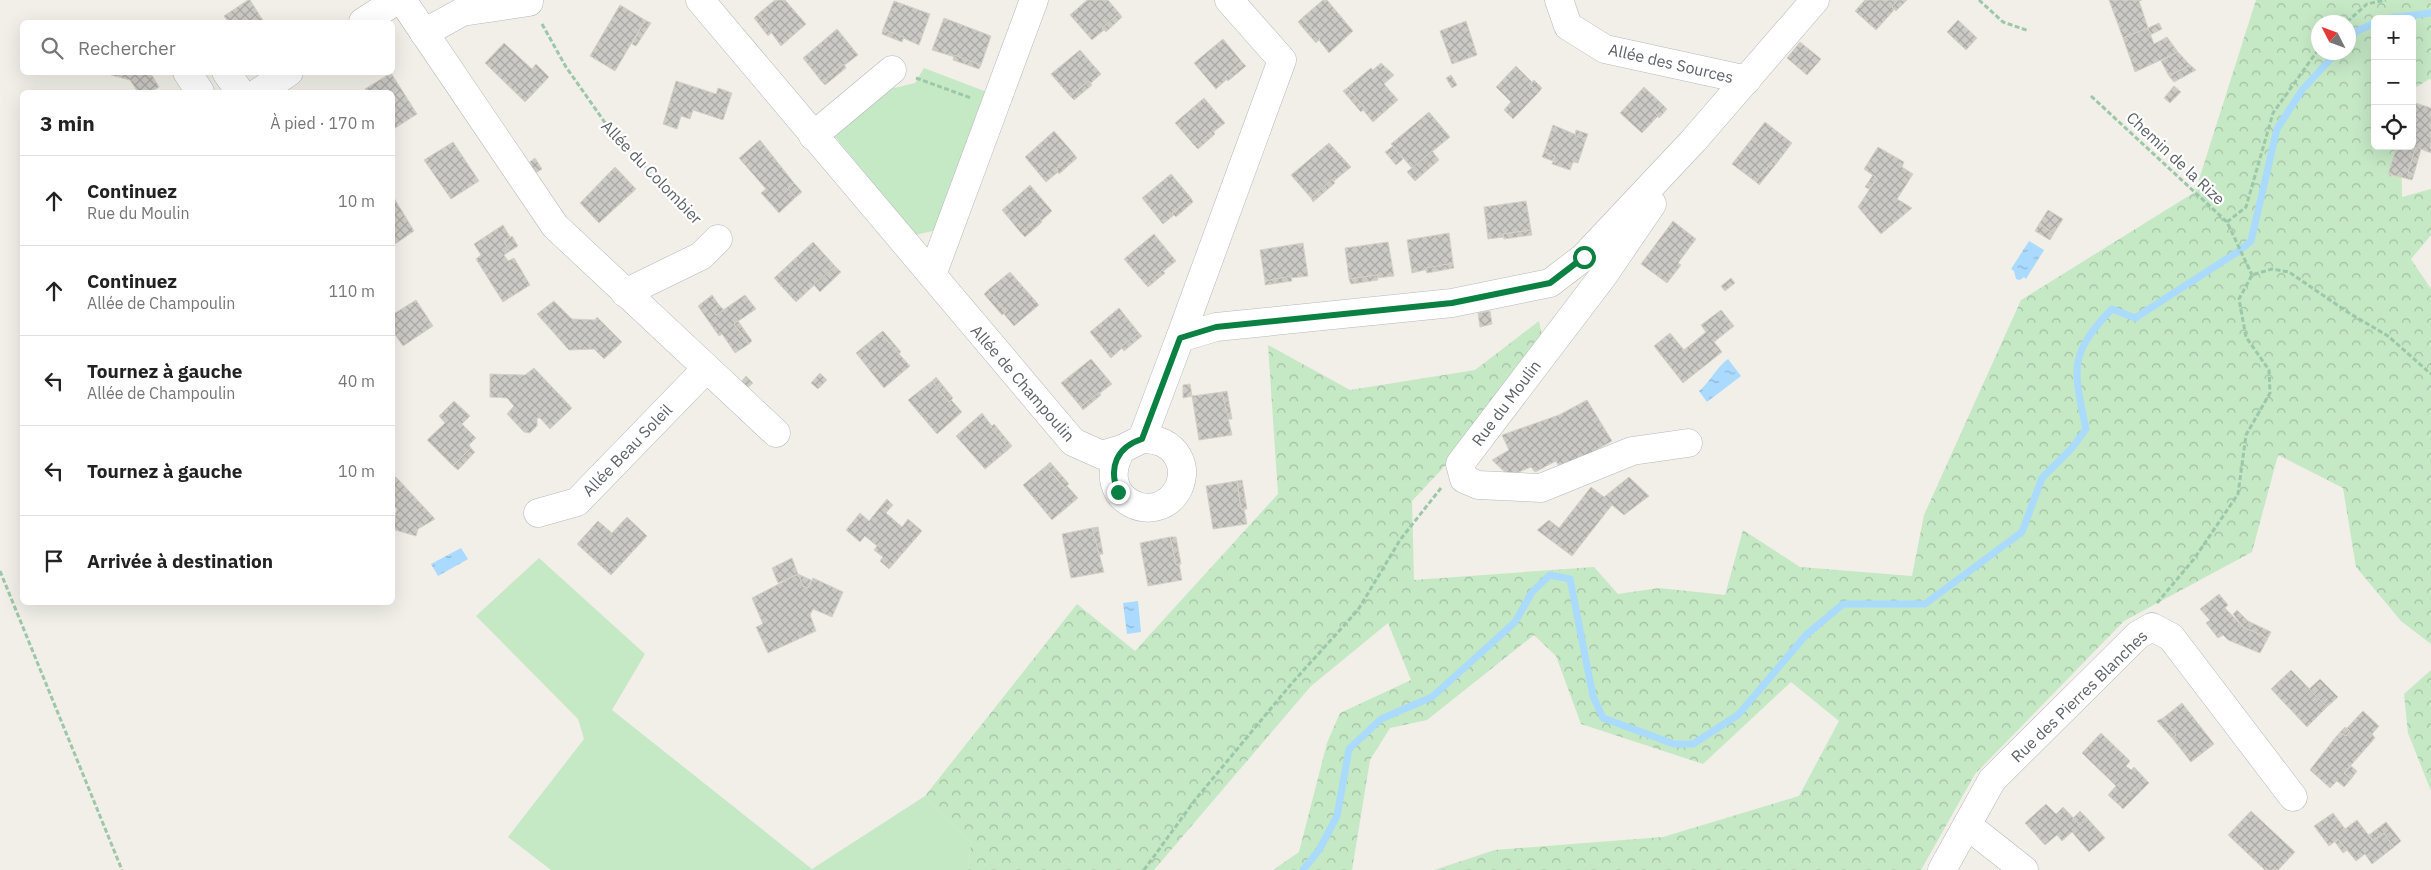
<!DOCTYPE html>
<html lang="fr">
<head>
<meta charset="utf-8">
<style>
	:root { --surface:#fff; --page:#f2f2f2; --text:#222; --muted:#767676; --line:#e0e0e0 }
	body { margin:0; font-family:"IBM Plex Sans",sans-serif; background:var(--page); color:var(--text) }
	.controls { position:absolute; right:15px; top:15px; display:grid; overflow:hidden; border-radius:8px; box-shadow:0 5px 20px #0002 }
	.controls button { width:45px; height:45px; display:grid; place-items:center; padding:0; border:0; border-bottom:1px solid var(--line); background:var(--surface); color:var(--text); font:25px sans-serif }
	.compass { position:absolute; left:2311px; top:15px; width:45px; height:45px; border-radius:50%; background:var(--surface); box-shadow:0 5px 20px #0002; rotate:312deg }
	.stop { position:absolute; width:15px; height:15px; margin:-11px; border:4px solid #0b8043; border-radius:50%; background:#fff }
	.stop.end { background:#0b8043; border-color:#fff; box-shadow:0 1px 5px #0008 }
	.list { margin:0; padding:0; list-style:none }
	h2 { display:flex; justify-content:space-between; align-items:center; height:65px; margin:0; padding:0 20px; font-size:21px }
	h2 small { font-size:16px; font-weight:400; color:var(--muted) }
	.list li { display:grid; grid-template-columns:32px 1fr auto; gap:15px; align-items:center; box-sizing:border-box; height:90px; padding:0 20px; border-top:1px solid var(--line) }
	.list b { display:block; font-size:19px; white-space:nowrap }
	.list p { margin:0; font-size:16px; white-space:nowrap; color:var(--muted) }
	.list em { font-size:16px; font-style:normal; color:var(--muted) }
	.icon { flex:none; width:28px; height:28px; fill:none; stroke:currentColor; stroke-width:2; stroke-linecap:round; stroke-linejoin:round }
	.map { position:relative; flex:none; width:2431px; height:870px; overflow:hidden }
	.search { position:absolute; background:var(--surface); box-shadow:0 5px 20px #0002; left:20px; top:20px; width:375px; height:55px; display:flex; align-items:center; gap:12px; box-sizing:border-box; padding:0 18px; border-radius:8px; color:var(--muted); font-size:19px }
	.panel { position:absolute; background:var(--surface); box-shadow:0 5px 20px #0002; left:20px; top:90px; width:375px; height:515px; border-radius:8px }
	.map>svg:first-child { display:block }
	.green { fill:#c5e8c5 }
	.forest { fill:url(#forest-crowns); fill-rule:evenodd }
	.water { fill:url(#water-ripples) }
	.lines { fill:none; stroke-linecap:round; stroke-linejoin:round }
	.stream { stroke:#aadaff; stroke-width:7 }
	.building { fill:url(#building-cross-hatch); stroke:#d6d1c6 }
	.minor-casing { stroke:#b5b8bc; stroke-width:29 }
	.path { stroke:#9cc7a9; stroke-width:3; stroke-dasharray:5 2.5; stroke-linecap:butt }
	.minor { stroke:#fff; stroke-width:28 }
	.route { stroke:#0b8043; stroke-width:6 }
	.labels { text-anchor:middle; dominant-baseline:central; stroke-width:4.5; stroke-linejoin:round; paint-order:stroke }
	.street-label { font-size:16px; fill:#5f6368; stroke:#fff }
</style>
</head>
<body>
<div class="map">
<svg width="2431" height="870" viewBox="0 0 2431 870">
	<defs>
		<pattern id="forest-crowns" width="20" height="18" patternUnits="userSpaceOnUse" patternTransform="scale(1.25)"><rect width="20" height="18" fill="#c5e8c5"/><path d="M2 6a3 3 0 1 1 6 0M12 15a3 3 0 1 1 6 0" fill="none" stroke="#a3c0a4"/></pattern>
		<pattern id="water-ripples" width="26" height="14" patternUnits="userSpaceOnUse" patternTransform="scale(1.25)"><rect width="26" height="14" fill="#aadaff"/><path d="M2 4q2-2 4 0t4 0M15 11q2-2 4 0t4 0" fill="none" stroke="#8eb4d2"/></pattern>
		<pattern id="building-cross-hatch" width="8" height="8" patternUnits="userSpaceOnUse" patternTransform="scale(1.25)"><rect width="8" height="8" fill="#cccac5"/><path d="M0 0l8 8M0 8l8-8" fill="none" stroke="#a9a8a4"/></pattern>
	</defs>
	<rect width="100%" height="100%" fill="#f1efe8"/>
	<!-- green -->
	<g class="green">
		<polygon points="924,68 992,94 937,230 915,235 833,134 877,92 915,83"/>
		<polygon points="539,558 645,654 612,710 812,869 925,796 971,842 968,870 551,870 508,837 584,739 578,719 476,616"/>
	</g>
	<!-- forest -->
	<g class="forest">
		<path d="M2256 0H2431V78L2412 90V19H2375V146H2401L2402 197 2431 189V235L2411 259 2431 289V644L2401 621 2356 567 2343 488 2278 455 2252 552 2124 621 1975 774 1921 870H1434L1495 850 1663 837 1799 796 1839 721 1791 682 1703 764 1581 724 1556 656 1534 635 1427 720 1390 728 1370 760 1352 870H1273L1299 852 1327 743 1340 713 1411 680 1388 623 1311 686 1154 870H968L971 842 925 796 1077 604 1135 651 1278 494 1268 345 1350 390 1475 370 1539 321 1548 365 1503 404 1412 501 1414 580 1594 567 1618 594 1659 588 1725 595 1743 530 1800 567 1912 576 1924 515 2021 300 2195 192ZM2318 22H2348V52H2318Z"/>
		<polygon points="2431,670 2431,791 2408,733 2404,694"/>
	</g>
	<!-- water -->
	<g class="water">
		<polygon points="2029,241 2044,250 2026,279 2024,277 2020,280 2016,279 2014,271 2011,269"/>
		<path d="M1728 359 1741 376 1707 402 1699 391C1711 381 1715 369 1728 359Z"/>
		<polygon points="461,548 468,559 438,576 431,564"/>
		<polygon points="1138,601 1141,632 1127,634 1123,603"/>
	</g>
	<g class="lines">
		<!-- stream -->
		<g class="stream">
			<polyline points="2383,19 2431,13"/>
			<polyline points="2348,40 2357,31 2375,23"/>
			<path d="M1303 870 1319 850 1337 816 1349 749 1381 719 1432 697 1515 622 1532 592 1550 575 1570 579 1593 696 1603 718 1674 744H1693L1738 715 1806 635 1843 604H1925L2022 532 2042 478 2072 448 2086 429C2074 371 2067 355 2112 309L2135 318 2239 251 2251 241 2277 129 2302 90 2337 52"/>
		</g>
	</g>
	<!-- building -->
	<g class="building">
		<polygon points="248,0 250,0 264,22 228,22 224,16"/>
		<polygon points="775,0 785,0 806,24 781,46 758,14"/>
		<polygon points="1087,0 1108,0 1119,13 1102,28 1104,30 1092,40 1070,15"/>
		<polygon points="1323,0 1327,0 1353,31 1329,53 1302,18"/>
		<polygon points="1865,0 1898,0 1892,7 1895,9 1876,30 1855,11"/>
		<polygon points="1898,0 1907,0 1896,11 1892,7"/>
		<polygon points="2109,0 2142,0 2139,1 2148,28 2123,38"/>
		<polygon points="894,1 930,14 919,45 883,29"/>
		<polygon points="620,5 645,20 615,71 590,56"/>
		<polygon points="1119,13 1122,17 1106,32 1102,28"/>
		<polygon points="758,14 772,32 768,36 754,18"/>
		<polygon points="944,18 991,36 981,65 932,50"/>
		<polygon points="1302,18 1320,39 1316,43 1298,22"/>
		<polygon points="645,20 651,23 636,46 632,44"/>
		<polygon points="1958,20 1977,38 1966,50 1947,32"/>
		<polygon points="1466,21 1477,55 1452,64 1440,31"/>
		<polygon points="2159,23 2162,29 2150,35 2148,28"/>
		<polygon points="2148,28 2154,44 2167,37 2178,52 2135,72 2123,38"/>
		<polygon points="837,29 858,55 822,82 803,58"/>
		<polygon points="883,29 904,37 902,42 882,34"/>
		<polygon points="1223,39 1242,62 1225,77 1227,79 1216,89 1194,63"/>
		<polygon points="1800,42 1821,59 1807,75 1787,58"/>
		<polygon points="504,43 532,69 536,64 549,77 525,102 485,63"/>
		<polygon points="1080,50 1101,74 1091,83 1089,81 1070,96 1051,74"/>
		<polygon points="2178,52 2190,65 2169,76 2161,61"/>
		<polygon points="954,55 981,65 979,69 953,60"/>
		<polygon points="1242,62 1246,66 1228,81 1225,77"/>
		<polygon points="1381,63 1394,75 1384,84 1398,100 1373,122 1363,110 1365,108 1347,88 1371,68 1373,70"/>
		<polygon points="844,64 846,68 825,85 822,82"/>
		<polygon points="2190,65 2196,70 2174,82 2169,76"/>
		<polygon points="1516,66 1532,82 1530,85 1538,93 1513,119 1504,110 1511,102 1496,87"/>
		<polygon points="112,72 150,72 159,87 150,92 138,92 130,80 111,75"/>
		<polygon points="391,73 417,114 392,130 392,92 367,92 365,89"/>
		<polygon points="1451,75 1457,85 1452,88 1446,78"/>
		<polygon points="1534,80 1542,88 1538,93 1530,85"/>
		<polygon points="676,81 716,94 718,88 732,93 723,120 693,110 690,119 681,116 677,129 663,124"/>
		<polygon points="1089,81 1092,85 1074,100 1070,96"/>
		<polygon points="2174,86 2181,92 2170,103 2164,98"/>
		<polygon points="1644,87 1663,105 1655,113 1658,116 1642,133 1620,113"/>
		<polygon points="1347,88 1365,108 1361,112 1343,91"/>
		<polygon points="1204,98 1225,123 1195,146 1175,123"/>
		<polygon points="2412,102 2431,108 2431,153 2416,147 2408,172 2414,174 2412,180 2388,174 2397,146 2412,146"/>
		<polygon points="1663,105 1667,109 1659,118 1655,113"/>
		<polygon points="1429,112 1450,137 1412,168 1391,144"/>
		<polygon points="1765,122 1792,143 1776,164 1773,161 1756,182 1732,164"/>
		<polygon points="1553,125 1586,139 1578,163 1573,162 1570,170 1552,164 1555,156 1544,152"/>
		<polygon points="1576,130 1588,134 1586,139 1575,136"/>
		<polygon points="1054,131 1074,154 1056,169 1058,172 1046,182 1025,157"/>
		<polygon points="1213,131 1215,134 1198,149 1195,146"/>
		<polygon points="760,140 794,183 788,188 796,197 779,213 761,193 766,189 739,158"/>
		<polygon points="453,142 479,181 451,199 424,160"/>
		<polygon points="1329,143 1351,167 1334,181 1332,179 1311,198 1291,175"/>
		<polygon points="1393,146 1403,159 1396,165 1385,152"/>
		<polygon points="1878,147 1904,162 1902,167 1913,174 1897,199 1912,208 1881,234 1858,207 1877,178 1864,169"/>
		<polygon points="2416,147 2421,149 2414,174 2408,172"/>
		<polygon points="1432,151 1439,160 1415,181 1407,172"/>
		<polygon points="1544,152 1555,156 1553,161 1542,157"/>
		<polygon points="1074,154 1077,158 1059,174 1056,169"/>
		<polygon points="535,158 542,169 534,174 527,164"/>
		<polygon points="1773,161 1776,164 1759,185 1756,182"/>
		<polygon points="615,167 636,189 599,223 580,203"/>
		<polygon points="1171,174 1191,198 1172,213 1174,215 1163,224 1142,198"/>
		<polygon points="1873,175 1877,178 1869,189 1865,187"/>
		<polygon points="1332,179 1335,183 1313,202 1311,198"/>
		<polygon points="794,183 802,192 796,197 788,188"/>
		<polygon points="1030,185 1052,211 1041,221 1039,218 1021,233 1002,210"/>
		<polygon points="394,198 414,231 392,246 392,199"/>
		<polygon points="1191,198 1193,202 1176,217 1172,213"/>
		<polygon points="1526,201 1531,230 1503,234 1504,237 1488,239 1484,207"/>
		<polygon points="2048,210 2063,219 2054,233 2039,224"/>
		<polygon points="1039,218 1042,222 1025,237 1021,233"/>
		<polygon points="1673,221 1696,239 1678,263 1681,265 1667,283 1641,264"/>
		<polygon points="2039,224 2054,233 2050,240 2035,231"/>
		<polygon points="503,225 510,237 504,242 510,251 504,255 508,261 514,258 530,285 503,302 476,259 481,255 474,244"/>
		<polygon points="1531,230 1532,235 1504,239 1503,234"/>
		<polygon points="1449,233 1453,263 1412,273 1407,240"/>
		<polygon points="1154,234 1176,261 1146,285 1124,259"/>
		<polygon points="512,236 518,246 510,251 504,242"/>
		<polygon points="813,242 835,266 796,302 774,278"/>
		<polygon points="1388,242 1394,276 1377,278 1377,275 1349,279 1345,248"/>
		<polygon points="1303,243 1308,276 1265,281 1260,250"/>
		<polygon points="1453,263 1454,268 1427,273 1426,271 1426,268"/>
		<polygon points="835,266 841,272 820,292 814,285"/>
		<polygon points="1162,270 1165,273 1148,287 1146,285"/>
		<polygon points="1010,272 1039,305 1014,326 1004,314 1006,312 988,290"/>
		<polygon points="1377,275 1378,280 1351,284 1349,279"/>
		<polygon points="1291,276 1292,281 1265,285 1265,281"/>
		<polygon points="1731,278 1735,283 1725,291 1721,286"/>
		<polygon points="988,290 1006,312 1002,315 984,294"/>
		<polygon points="712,295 719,305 712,310 716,315 745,295 756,309 734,324 749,344 735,353 722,334 719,336 698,306"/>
		<polygon points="416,300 433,326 403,346 392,330 392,315"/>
		<polygon points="554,301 572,319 595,320 597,317 622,342 604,359 594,349 569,350 537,314"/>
		<polygon points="719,305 724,310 716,315 712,310"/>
		<polygon points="1119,308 1139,333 1111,358 1090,332"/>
		<polygon points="1721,310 1734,326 1714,342 1722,352 1683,383 1654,346 1670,333 1684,350 1706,332 1701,325"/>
		<polygon points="1490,311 1492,324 1480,327 1478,313"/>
		<polygon points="738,321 752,341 749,344 734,324"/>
		<polygon points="883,331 901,352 898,355 880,333"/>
		<polygon points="880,333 910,366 884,388 856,353"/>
		<polygon points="1139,333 1142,336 1124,351 1121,347"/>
		<polygon points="1091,359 1112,384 1081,407 1061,383"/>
		<polygon points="534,368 572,408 550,429 540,418 537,418 537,426 530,433 524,432 507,414 514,406 507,398 490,397 490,374 525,375"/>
		<polygon points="820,373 827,380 818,389 811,383"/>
		<polygon points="746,376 753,383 746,389 740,383"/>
		<polygon points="936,377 953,398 949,402 932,381"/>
		<polygon points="932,381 949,402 951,400 962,412 937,434 908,400"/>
		<polygon points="1190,384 1192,396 1183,398 1183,385"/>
		<polygon points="1227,391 1232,419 1227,419 1222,392"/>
		<polygon points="1099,392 1101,395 1083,410 1081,407"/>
		<polygon points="1222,392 1232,435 1199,440 1192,396"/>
		<polygon points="1587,400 1612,441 1561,470 1556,461 1535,472 1531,467 1509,476 1492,460 1509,450 1502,435 1559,415"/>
		<polygon points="454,401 470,416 462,424 476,438 469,445 471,448 453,466 427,440 445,423 439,416"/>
		<polygon points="982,413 1009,449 985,469 956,436"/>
		<polygon points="994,424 1012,446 1009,449 991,427"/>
		<polygon points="471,448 475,452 458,470 453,466"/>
		<polygon points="1050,462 1069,484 1065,488 1046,466"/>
		<polygon points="1046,466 1065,488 1067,486 1078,498 1052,520 1023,485"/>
		<polygon points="396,477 435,519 418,529 416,536 392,529 397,508 392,507 392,480"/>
		<polygon points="1629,477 1649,496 1624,515 1612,505 1572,556 1537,530 1549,520 1559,528 1591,487 1604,497"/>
		<polygon points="1242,480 1247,509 1241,509 1237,481"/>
		<polygon points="1237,481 1241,509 1244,509 1247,524 1213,529 1206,486"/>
		<polygon points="887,499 893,505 886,513 902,527 908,519 922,531 889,569 880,561 883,557 874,550 877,546 865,536 860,542 846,530 860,513 869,521"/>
		<polygon points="627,517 647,536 611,575 577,544 598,521 612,533"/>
		<polygon points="1098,527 1103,554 1098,555 1092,528"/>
		<polygon points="1092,528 1104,572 1071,578 1062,534"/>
		<polygon points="1170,537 1176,537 1181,564 1176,565"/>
		<polygon points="1170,537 1176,565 1179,564 1182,580 1148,586 1140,543"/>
		<polygon points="792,558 798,574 778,583 772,568"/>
		<polygon points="798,574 803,586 808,588 813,578 843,592 832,617 813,609 810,615 816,631 768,653 756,627 763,624 752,598"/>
		<polygon points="798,574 811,580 808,588 803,586"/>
		<polygon points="2219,594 2228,605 2225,608 2243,627 2268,638 2260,653 2228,640 2223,635 2218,638 2206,623 2210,620 2200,609"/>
		<polygon points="2237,610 2248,621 2271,632 2268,638 2243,627 2233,614"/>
		<polygon points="2291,670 2327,707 2307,727 2271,689"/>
		<polygon points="2320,679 2338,697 2327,707 2309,689"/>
		<polygon points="2182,703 2214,744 2191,762 2172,738 2176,735 2163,718"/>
		<polygon points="2363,711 2379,726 2372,734 2375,738 2344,773 2351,779 2344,787 2337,781 2330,788 2310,770 2335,738 2337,739 2342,733 2346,736 2350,731 2347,728"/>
		<polygon points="2163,718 2176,735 2172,738 2157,721"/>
		<polygon points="2345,727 2350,731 2346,736 2342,733 2337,739 2335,738"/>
		<polygon points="2101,733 2130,761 2126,766 2131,770 2134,767 2149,783 2141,791 2137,786 2119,805 2108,795 2116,786 2082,753"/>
		<polygon points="2351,766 2357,771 2351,779 2344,773"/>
		<polygon points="2137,786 2141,791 2123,809 2119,805"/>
		<polygon points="2046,804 2056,814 2063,807 2080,825 2087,818 2105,838 2089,852 2072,832 2062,841 2057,835 2045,845 2025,823"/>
		<polygon points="2080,811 2087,818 2080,825 2073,818"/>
		<polygon points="2251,811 2295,852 2278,870 2265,870 2228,835"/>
		<polygon points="2333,813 2345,829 2357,820 2373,841 2384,833 2394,847 2372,864 2365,854 2356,861 2338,839 2329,846 2314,826"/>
		<polygon points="2386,822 2401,841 2394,847 2384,833 2373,841 2369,835"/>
		<polygon points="2338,839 2347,850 2343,853 2335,842"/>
	</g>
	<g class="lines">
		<defs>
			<g id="minor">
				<polyline points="402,0 555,226 776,433"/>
				<polyline points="700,0 1073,442 1102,455 1122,449 1142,439 1180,338 1216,327 1452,303 1550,283 1584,257 1694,140 1815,0"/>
				<polyline points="1559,0 1568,26 1605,49 1747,80"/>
				<polyline points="363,22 397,0"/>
				<polyline points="424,33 462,12 529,2"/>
				<polyline points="187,72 200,92"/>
				<polyline points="226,72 240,92"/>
				<polyline points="259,92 289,72"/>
				<polyline points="813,136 892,70"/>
				<polyline points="1652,204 1603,276 1460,464 1464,479 1478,485 1541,488 1632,451 1688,443"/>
				<polyline points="932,275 1034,0"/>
				<polyline points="625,293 701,256 718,239"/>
				<polyline points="1180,338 1282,60 1229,0"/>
				<path d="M1122 449C1090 500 1159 530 1179 487 1183 477 1183 466 1178 457 1170 443 1157 439 1142 439"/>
				<polyline points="538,513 577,502 706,369"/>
				<polyline points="1967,825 2024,870"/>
				<polyline points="1942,870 1992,780 2138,635 2152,627 2171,637 2293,797"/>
			</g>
		</defs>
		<!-- minor casing -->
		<use href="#minor" class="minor-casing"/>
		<!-- path -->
		<g class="path">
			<polyline points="1979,0 2003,22 2029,31"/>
			<polyline points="2347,22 2367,4 2386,0"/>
			<polyline points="542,24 566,67 613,134 699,222"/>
			<polyline points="916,78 971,98"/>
			<polyline points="2091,96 2227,222 2252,275"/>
			<polyline points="2227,222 2246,207 2273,113 2318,50"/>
			<polyline points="0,571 122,870"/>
			<polyline points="2157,603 2194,559 2238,494 2246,435 2270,393 2269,370 2246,337 2239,299 2252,275 2272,269 2289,272 2349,313 2388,336 2431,374"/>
			<polyline points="1144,870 1195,800 1292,683 1358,610 1400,540 1441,488"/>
		</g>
		<!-- minor -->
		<use href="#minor" class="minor"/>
	</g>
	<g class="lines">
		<!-- route -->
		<path class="route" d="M1118 492C1108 467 1117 447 1142 439L1180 338 1216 327 1452 303 1550 283 1584 257"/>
	</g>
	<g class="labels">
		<!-- street labels -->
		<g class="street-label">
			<text transform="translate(1671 63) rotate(13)">Allée des Sources</text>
			<text transform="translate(2176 158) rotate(43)">Chemin de la Rize</text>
			<text transform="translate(652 172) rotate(46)">Allée du Colombier</text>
			<text transform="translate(1023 383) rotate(49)">Allée de Champoulin</text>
			<text transform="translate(1506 403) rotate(-53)">Rue du Moulin</text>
			<text transform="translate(627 450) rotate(-46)">Allée Beau Soleil</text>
			<text transform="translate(2079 696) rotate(-44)">Rue des Pierres Blanches</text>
		</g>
	</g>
</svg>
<div class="controls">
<button>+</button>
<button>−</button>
<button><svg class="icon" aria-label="locate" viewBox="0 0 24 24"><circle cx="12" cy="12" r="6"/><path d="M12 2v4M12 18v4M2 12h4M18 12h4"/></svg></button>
</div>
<svg class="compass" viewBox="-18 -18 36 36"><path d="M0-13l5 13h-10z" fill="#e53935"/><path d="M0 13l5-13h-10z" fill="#767676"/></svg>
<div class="stop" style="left:1584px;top:257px"></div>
<div class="stop end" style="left:1118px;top:492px"></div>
<div class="search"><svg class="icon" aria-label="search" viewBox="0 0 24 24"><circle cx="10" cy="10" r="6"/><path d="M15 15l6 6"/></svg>Rechercher</div>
<section class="panel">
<h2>3 min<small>À pied · 170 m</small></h2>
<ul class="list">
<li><svg class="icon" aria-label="ahead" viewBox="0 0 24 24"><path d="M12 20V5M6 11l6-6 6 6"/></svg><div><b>Continuez</b><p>Rue du Moulin</p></div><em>10 m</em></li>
<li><svg class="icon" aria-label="ahead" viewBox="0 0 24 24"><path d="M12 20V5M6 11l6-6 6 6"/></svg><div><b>Continuez</b><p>Allée de Champoulin</p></div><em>110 m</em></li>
<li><svg class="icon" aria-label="left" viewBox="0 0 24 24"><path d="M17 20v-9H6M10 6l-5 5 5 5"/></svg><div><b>Tournez à gauche</b><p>Allée de Champoulin</p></div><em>40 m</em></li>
<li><svg class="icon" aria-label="left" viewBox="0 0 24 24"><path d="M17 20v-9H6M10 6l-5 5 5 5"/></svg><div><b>Tournez à gauche</b></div><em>10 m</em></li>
<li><svg class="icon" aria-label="arrive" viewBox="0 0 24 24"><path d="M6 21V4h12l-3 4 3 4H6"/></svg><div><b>Arrivée à destination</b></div></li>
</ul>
</section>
</div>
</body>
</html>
